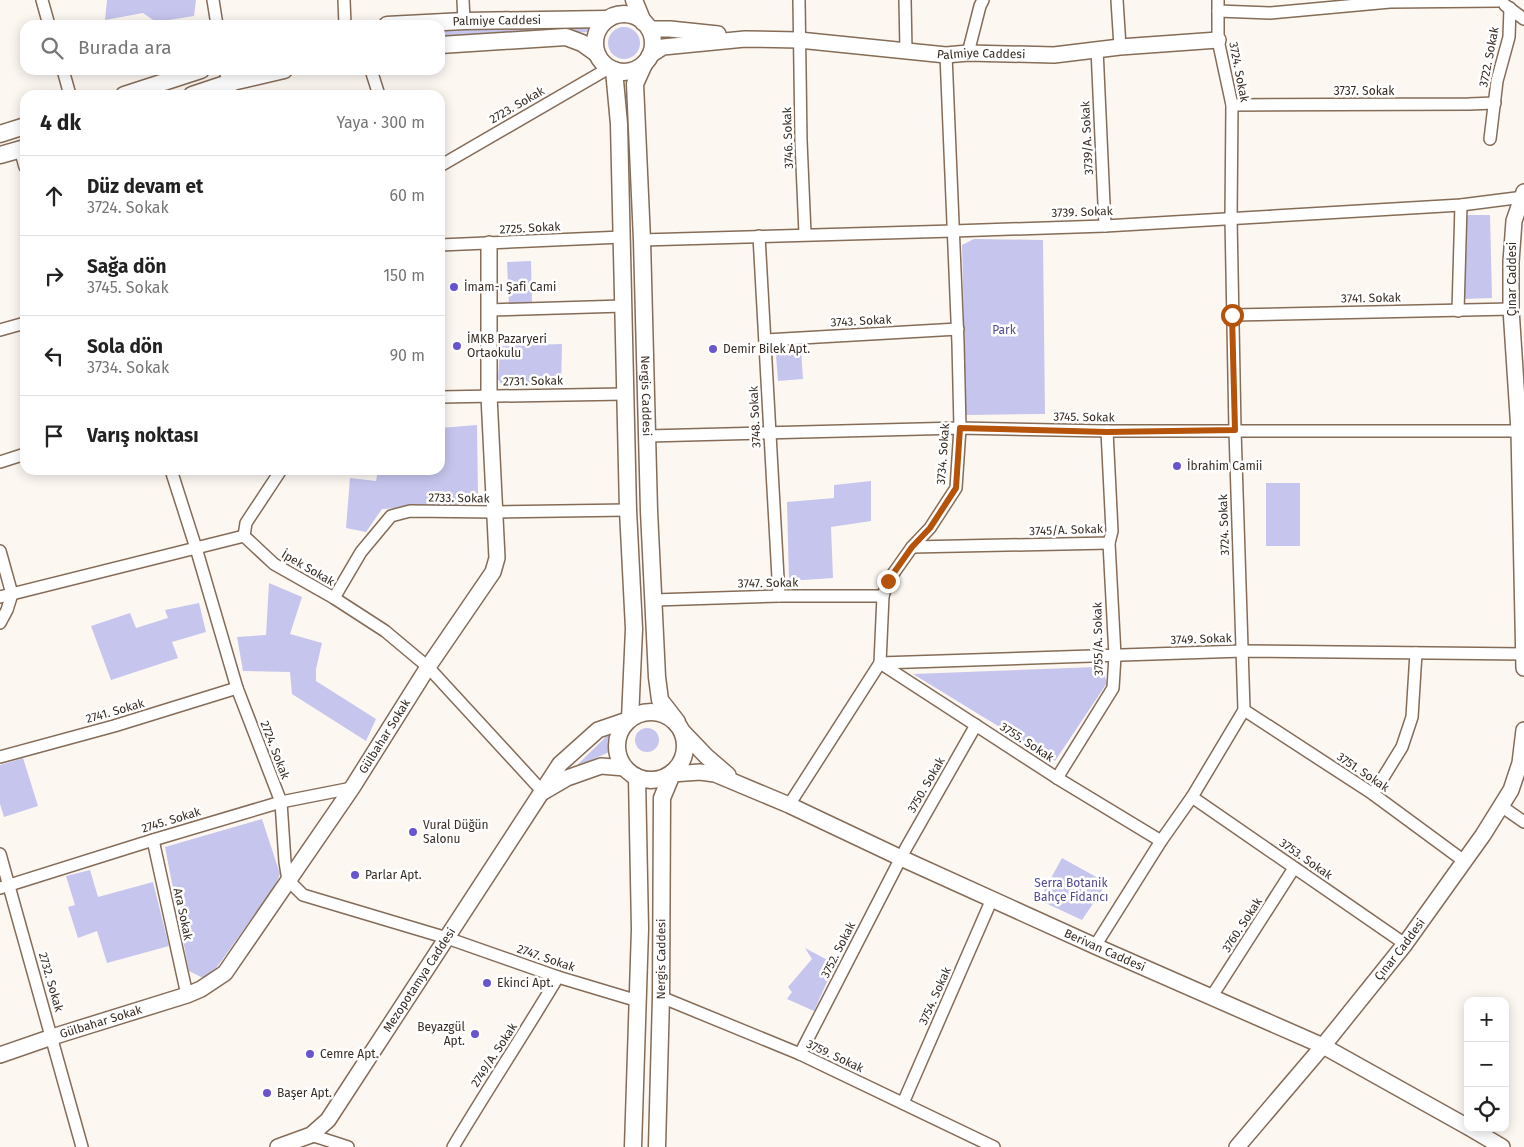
<!DOCTYPE html>
<html lang="tr">
<head>
<meta charset="utf-8">
<style>
	:root { --surface:#fff; --page:#f2f2f2; --text:#222; --muted:#767676; --line:#e0e0e0 }
	body { margin:0; font-family:"Fira Sans",sans-serif; background:var(--page); color:var(--text) }
	.controls { position:absolute; right:15px; bottom:15px; display:grid; overflow:hidden; border-radius:10px; box-shadow:0 2px 12px #0003 }
	.controls button { width:45px; height:45px; display:grid; place-items:center; padding:0; border:0; border-bottom:1px solid var(--line); background:var(--surface); color:var(--text); font:25px sans-serif }
	.stop { position:absolute; width:15px; height:15px; margin:-11px; border:4px solid #b45309; border-radius:50%; background:#fff }
	.stop.end { background:#b45309; border-color:#fff; box-shadow:0 1px 5px #0008 }
	.list { margin:0; padding:0; list-style:none }
	h2 { display:flex; justify-content:space-between; align-items:center; height:65px; margin:0; padding:0 20px; font-size:21px }
	h2 small { font-size:16px; font-weight:400; color:var(--muted) }
	.list li { display:grid; grid-template-columns:32px 1fr auto; gap:15px; align-items:center; box-sizing:border-box; height:80px; padding:0 20px; border-top:1px solid var(--line) }
	.list b { display:block; font-size:19px; white-space:nowrap }
	.list p { margin:0; font-size:16px; white-space:nowrap; color:var(--muted) }
	.list em { font-size:16px; font-style:normal; color:var(--muted) }
	.icon { flex:none; width:28px; height:28px; fill:none; stroke:currentColor; stroke-width:2; stroke-linecap:round; stroke-linejoin:round }
	.map { position:relative; flex:none; width:1524px; height:1147px; overflow:hidden }
	.search { position:absolute; background:var(--surface); box-shadow:0 2px 12px #0003; left:20px; top:20px; width:425px; height:55px; display:flex; align-items:center; gap:12px; box-sizing:border-box; padding:0 18px; border-radius:15px; color:var(--muted); font-size:19px }
	.panel { position:absolute; background:var(--surface); box-shadow:0 2px 12px #0003; left:20px; top:90px; width:425px; height:385px; border-radius:15px }
	.map>svg:first-child { display:block }
	.green { fill:#c6c5ed }
	.lines { fill:none; stroke-linecap:round; stroke-linejoin:round }
	.minor-casing { stroke:#856c57; stroke-width:14 }
	.tertiary-casing { stroke:#856c57; stroke-width:18 }
	.secondary-casing { stroke:#856c57; stroke-width:19 }
	.minor { stroke:#fff; stroke-width:11 }
	.tertiary { stroke:#fff; stroke-width:15 }
	.secondary { stroke:#fff; stroke-width:16 }
	.route { stroke:#b45309; stroke-width:6 }
	.poi-dot { fill:#6855cf; stroke:#fff; stroke-width:2 }
	.labels { text-anchor:middle; dominant-baseline:central; stroke-width:5; stroke-linejoin:round; paint-order:stroke }
	.street-label { font-size:12px; fill:#372c23; stroke:#fff }
	.poi-label { font-size:12px; fill:#372c23; stroke:#fff; text-anchor:start }
	.park-label { font-size:12px; fill:#524a93; stroke:#fff }
</style>
</head>
<body>
<div class="map">
<svg width="1524" height="1147" viewBox="0 0 1524 1147">
	<rect width="100%" height="100%" fill="#fdf7f2"/>
	<!-- green -->
	<g class="green">
		<polygon points="107,0 196,0 194,16 156,22 143,13 105,20"/>
		<polygon points="593,24 594,32 440,36 440,28"/>
		<circle cx="624" cy="43" r="16"/>
		<polygon points="1468,215 1490,215 1492,298 1463,299 1466,217"/>
		<polygon points="974,239 1043,240 1045,414 966,415 962,245"/>
		<polygon points="531,261 532,306 509,306 507,262"/>
		<polygon points="562,344 561,385 503,387 498,379 500,346"/>
		<polygon points="784,350 801,350 803,379 778,381 776,355"/>
		<polygon points="477,425 478,495 470,504 382,509 366,532 346,528 350,478 376,481 378,470 440,470 440,428"/>
		<polygon points="871,481 871,521 831,527 833,578 789,581 787,502 834,498 834,485"/>
		<rect x="1266" y="483" width="34" height="63"/>
		<polygon points="269,583 302,597 290,634 322,643 316,669 316,681 376,719 366,741 292,694 290,672 243,671 237,637 266,635"/>
		<polygon points="199,603 206,632 172,642 178,658 111,680 91,626 130,613 136,628 168,618 165,610"/>
		<polygon points="1096,667 1104,674 1107,683 1055,761 913,674"/>
		<circle cx="647" cy="740" r="12"/>
		<polygon points="614,729 618,748 574,768"/>
		<polygon points="23,758 38,806 4,817 0,804 0,765"/>
		<polygon points="262,819 280,874 275,886 217,967 203,978 189,971 165,847"/>
		<polygon points="1062,858 1107,883 1082,920 1039,900"/>
		<polygon points="90,870 98,897 153,882 169,946 107,963 97,931 78,938 68,907 75,905 66,876"/>
		<polygon points="805,948 835,964 814,1011 787,999 792,992 788,987 812,959"/>
	</g>
	<g class="lines">
		<defs>
			<g id="minor">
				<polyline points="42,0 49,25"/>
				<polyline points="213,0 217,25"/>
				<polyline points="344,0 345,25"/>
				<polyline points="463,0 464,21"/>
				<polyline points="799,0 801,141 805,234"/>
				<polyline points="905,0 906,50"/>
				<polyline points="1117,0 1120,47"/>
				<polyline points="1505,5 1524,19"/>
				<polyline points="1218,11 1270,13 1390,2 1499,1"/>
				<polyline points="1097,49 1105,226"/>
				<polyline points="968,53 980,6 983,0"/>
				<polyline points="63,70 70,95"/>
				<polyline points="225,70 232,95"/>
				<polyline points="371,70 379,95"/>
				<polyline points="1232,105 1469,104 1495,103"/>
				<polyline points="1490,139 1497,81 1509,37 1510,8"/>
				<polyline points="20,149 25,167"/>
				<polyline points="440,166 609,68"/>
				<polyline points="759,236 779,596"/>
				<polyline points="642,240 953,231 1105,226 1461,205 1524,197"/>
				<polyline points="440,245 622,237"/>
				<polyline points="489,310 623,306"/>
				<polyline points="1458,311 1461,205"/>
				<polyline points="1232,315 1511,309"/>
				<polyline points="0,330 25,323"/>
				<polyline points="766,340 958,329"/>
				<polyline points="440,397 625,394"/>
				<polyline points="648,436 960,428 1107,431 1524,431"/>
				<polyline points="0,462 25,454"/>
				<polyline points="171,470 196,548 237,688 281,802 285,862 288,880 303,895 447,938 558,977 638,1001"/>
				<polyline points="244,536 246,523 281,470"/>
				<polyline points="912,547 1109,543 1112,531 1107,431"/>
				<polyline points="0,551 12,594 7,610 0,623"/>
				<polyline points="0,597 244,536 274,564 334,598 385,631 428,667 543,792"/>
				<polyline points="334,598 361,552 391,516 410,511 496,512 628,510"/>
				<polyline points="654,600 779,596 883,596"/>
				<polyline points="880,663 1243,651 1524,654"/>
				<polyline points="880,663 1057,778 1161,841"/>
				<polyline points="1244,710 1373,794 1464,861"/>
				<polyline points="0,757 114,726 237,688"/>
				<polyline points="1057,778 1113,688 1115,656 1109,543"/>
				<polyline points="1373,794 1402,747 1412,717 1416,653"/>
				<polyline points="1192,797 1405,944"/>
				<polyline points="789,805 880,663 883,596 888,581 912,547 930,528 956,488 960,428 958,343 946,55"/>
				<polyline points="1501,806 1524,822"/>
				<polyline points="153,840 187,995"/>
				<polyline points="0,854 82,1147"/>
				<polyline points="0,888 153,840 281,802 352,788"/>
				<polyline points="1095,946 1161,841 1192,797 1244,710 1235,430 1231,218 1232,105 1218,40 1218,0"/>
				<polyline points="1212,996 1294,868"/>
				<polyline points="661,997 800,1054 994,1147"/>
				<polyline points="800,1054 906,848 976,725"/>
				<polyline points="903,1103 992,899"/>
				<polyline points="311,1135 348,1147"/>
				<path d="M453 1147C487 1090 524 1034 558 977"/>
			</g>
			<g id="tertiary">
				<polyline points="649,29 670,29 718,34"/>
				<path id="s1" d="M649 56 663 47 745 39 799 40 946 55 968 53 1054 55 1120 47 1218 40"/>
				<polyline points="1524,192 1514,221 1511,262 1511,309 1519,431 1524,668"/>
				<polyline points="683,732 706,756 728,775"/>
				<path id="s2" d="M672 774 700 772 715 774 789 805 901 858 1095 946 1323 1046 1468 1127"/>
				<polyline points="543,792 567,778 601,766 625,768"/>
				<path id="s3" d="M0 1055 52 1037 187 995 201 989 225 973 352 788 428 667 493 572 497 558 489 396V244"/>
				<polyline points="1470,1128 1502,1147"/>
				<path id="s4" d="M278 1147 311 1135 328 1120 560 764 598 730 630 719"/>
				<path id="s5" d="M1237 1147 1323 1046 1405 944 1483 835 1511 790 1520 763 1524 730"/>
			</g>
			<g id="secondary">
				<polyline points="634,0 643,22"/>
				<circle cx="624" cy="43" r="29"/>
				<path id="s6" d="M387 25 464 21 608 19"/>
				<polyline points="440,45 566,37 582,43 596,53"/>
				<path id="s7" d="M644 64 635 84 642 240 649 511 657 677 660 700 677 722"/>
				<polyline points="614,70 619,124 628,510 634,629 630,719"/>
				<polyline points="124,95 201,70"/>
				<polyline points="192,95 228,83 284,70"/>
				<polyline points="0,134 25,126"/>
				<polyline points="0,155 25,148"/>
				<circle cx="651" cy="746" r="34"/>
				<polyline points="633,1147 640,929 637,777"/>
				<path id="s8" d="M657 1147 661 997 662 798 672 774"/>
			</g>
		</defs>
		<!-- minor casing -->
		<use href="#minor" class="minor-casing"/>
		<!-- tertiary casing -->
		<use href="#tertiary" class="tertiary-casing"/>
		<!-- secondary casing -->
		<use href="#secondary" class="secondary-casing"/>
		<!-- minor -->
		<use href="#minor" class="minor"/>
		<!-- tertiary -->
		<use href="#tertiary" class="tertiary"/>
		<!-- secondary -->
		<use href="#secondary" class="secondary"/>
	</g>
	<g class="lines">
		<!-- route -->
		<polyline class="route" points="888,581 912,547 930,528 956,488 960,428 1107,432 1235,430 1232,315"/>
	</g>
	<!-- markers -->
	<g class="poi-dot">
		<circle cx="454" cy="287" r="5"/>
		<circle cx="457" cy="346" r="5"/>
		<circle cx="713" cy="349" r="5"/>
		<circle cx="1177" cy="466" r="5"/>
		<circle cx="413" cy="832" r="5"/>
		<circle cx="355" cy="875" r="5"/>
		<circle cx="487" cy="983" r="5"/>
		<circle cx="475" cy="1034" r="5"/>
		<circle cx="310" cy="1054" r="5"/>
		<circle cx="267" cy="1093" r="5"/>
	</g>
	<g class="labels">
		<!-- street labels -->
		<g class="street-label">
			<text stroke="none"><textPath href="#s6" startOffset="110">Palmiye Caddesi</textPath></text>
			<text stroke="none"><textPath href="#s1" startOffset="336">Palmiye Caddesi</textPath></text>
			<text transform="translate(1489 57) rotate(-79)">3722. Sokak</text>
			<text transform="translate(1239 72) rotate(79)">3724. Sokak</text>
			<text x="1364" y="91">3737. Sokak</text>
			<text transform="translate(517 105) rotate(-30)">2723. Sokak</text>
			<text transform="translate(788 138) rotate(-92)">3746. Sokak</text>
			<text transform="translate(1087 138) rotate(-93)">3739/A. Sokak</text>
			<text transform="translate(1082 212) rotate(-2)">3739. Sokak</text>
			<text transform="translate(530 228) rotate(-3)">2725. Sokak</text>
			<text transform="translate(1512 279) rotate(-90)">Çınar Caddesi</text>
			<text transform="translate(1371 298) rotate(-1)">3741. Sokak</text>
			<text transform="translate(861 321) rotate(-3)">3743. Sokak</text>
			<text transform="translate(533 381) rotate(-1)">2731. Sokak</text>
			<text stroke="none"><textPath href="#s7" startOffset="334">Nergis Caddesi</textPath></text>
			<text transform="translate(755 417) rotate(-93)">3748. Sokak</text>
			<text transform="translate(1084 417) rotate(1)">3745. Sokak</text>
			<text transform="translate(943 454) rotate(-86)">3734. Sokak</text>
			<text transform="translate(459 498) rotate(1)">2733. Sokak</text>
			<text transform="translate(1224 525) rotate(-92)">3724. Sokak</text>
			<text transform="translate(1066 530) rotate(-2)">3745/A. Sokak</text>
			<text transform="translate(308 568) rotate(30)">İpek Sokak</text>
			<text transform="translate(768 583) rotate(-1)">3747. Sokak</text>
			<text transform="translate(1098 639) rotate(-91)">3755/A. Sokak</text>
			<text transform="translate(1201 639) rotate(-2)">3749. Sokak</text>
			<text transform="translate(115 711) rotate(-16)">2741. Sokak</text>
			<text stroke="none"><textPath href="#s3" startOffset="526">Gülbahar Sokak</textPath></text>
			<text transform="translate(1027 742) rotate(33)">3755. Sokak</text>
			<text transform="translate(275 750) rotate(69)">2724. Sokak</text>
			<text transform="translate(1363 772) rotate(34)">3751. Sokak</text>
			<text transform="translate(926 785) rotate(-60)">3750. Sokak</text>
			<text transform="translate(171 820) rotate(-17)">2745. Sokak</text>
			<text transform="translate(1306 859) rotate(35)">3753. Sokak</text>
			<text transform="translate(183 914) rotate(78)">Ara Sokak</text>
			<text transform="translate(1242 925) rotate(-57)">3760. Sokak</text>
			<text stroke="none"><textPath href="#s5" startOffset="256">Çınar Caddesi</textPath></text>
			<text transform="translate(838 950) rotate(-63)">3752. Sokak</text>
			<text stroke="none"><textPath href="#s2" startOffset="471">Berivan Caddesi</textPath></text>
			<text transform="translate(546 958) rotate(19)">2747. Sokak</text>
			<text stroke="none"><textPath href="#s8" startOffset="188">Nergis Caddesi</textPath></text>
			<text stroke="none"><textPath href="#s4" startOffset="225">Mezopotamya Caddesi</textPath></text>
			<text transform="translate(51 982) rotate(74)">2732. Sokak</text>
			<text transform="translate(935 996) rotate(-66)">3754. Sokak</text>
			<text stroke="none"><textPath href="#s3" startOffset="106">Gülbahar Sokak</textPath></text>
			<text transform="translate(494 1055) rotate(-57)">2749/A. Sokak</text>
			<text transform="translate(835 1056) rotate(25)">3759. Sokak</text>
		</g>
		<!-- poi labels -->
		<g class="poi-label">
			<text x="464" y="287">İmam-ı Şafi Cami</text>
			<text x="467" y="339">İMKB Pazaryeri<tspan x="467" dy="14">Ortaokulu</tspan></text>
			<text x="723" y="349">Demir Bilek Apt.</text>
			<text x="1187" y="466">İbrahim Camii</text>
			<text x="423" y="825">Vural Düğün<tspan x="423" dy="14">Salonu</tspan></text>
			<text x="365" y="875">Parlar Apt.</text>
			<text x="497" y="983">Ekinci Apt.</text>
			<text x="465" y="1027" text-anchor="end">Beyazgül<tspan x="465" dy="14">Apt.</tspan></text>
			<text x="320" y="1054">Cemre Apt.</text>
			<text x="277" y="1093">Başer Apt.</text>
		</g>
		<!-- park labels -->
		<g class="park-label">
			<text x="1004" y="330">Park</text>
			<text x="1071" y="883">Serra Botanik<tspan x="1071" dy="14">Bahçe Fidancı</tspan></text>
		</g>
	</g>
</svg>
<div class="controls">
<button>+</button>
<button>−</button>
<button><svg class="icon" aria-label="locate" viewBox="0 0 24 24"><circle cx="12" cy="12" r="6"/><path d="M12 2v4M12 18v4M2 12h4M18 12h4"/></svg></button>
</div>
<div class="stop" style="left:1232px;top:315px"></div>
<div class="stop end" style="left:888px;top:581px"></div>
<div class="search"><svg class="icon" aria-label="search" viewBox="0 0 24 24"><circle cx="10" cy="10" r="6"/><path d="M15 15l6 6"/></svg>Burada ara</div>
<section class="panel">
<h2>4 dk<small>Yaya · 300 m</small></h2>
<ul class="list">
<li><svg class="icon" aria-label="ahead" viewBox="0 0 24 24"><path d="M12 20V5M6 11l6-6 6 6"/></svg><div><b>Düz devam et</b><p>3724. Sokak</p></div><em>60 m</em></li>
<li><svg class="icon" aria-label="right" viewBox="0 0 24 24"><path d="M7 20v-9h11M14 6l5 5-5 5"/></svg><div><b>Sağa dön</b><p>3745. Sokak</p></div><em>150 m</em></li>
<li><svg class="icon" aria-label="left" viewBox="0 0 24 24"><path d="M17 20v-9H6M10 6l-5 5 5 5"/></svg><div><b>Sola dön</b><p>3734. Sokak</p></div><em>90 m</em></li>
<li><svg class="icon" aria-label="arrive" viewBox="0 0 24 24"><path d="M6 21V4h12l-3 4 3 4H6"/></svg><div><b>Varış noktası</b></div></li>
</ul>
</section>
</div>
</body>
</html>
